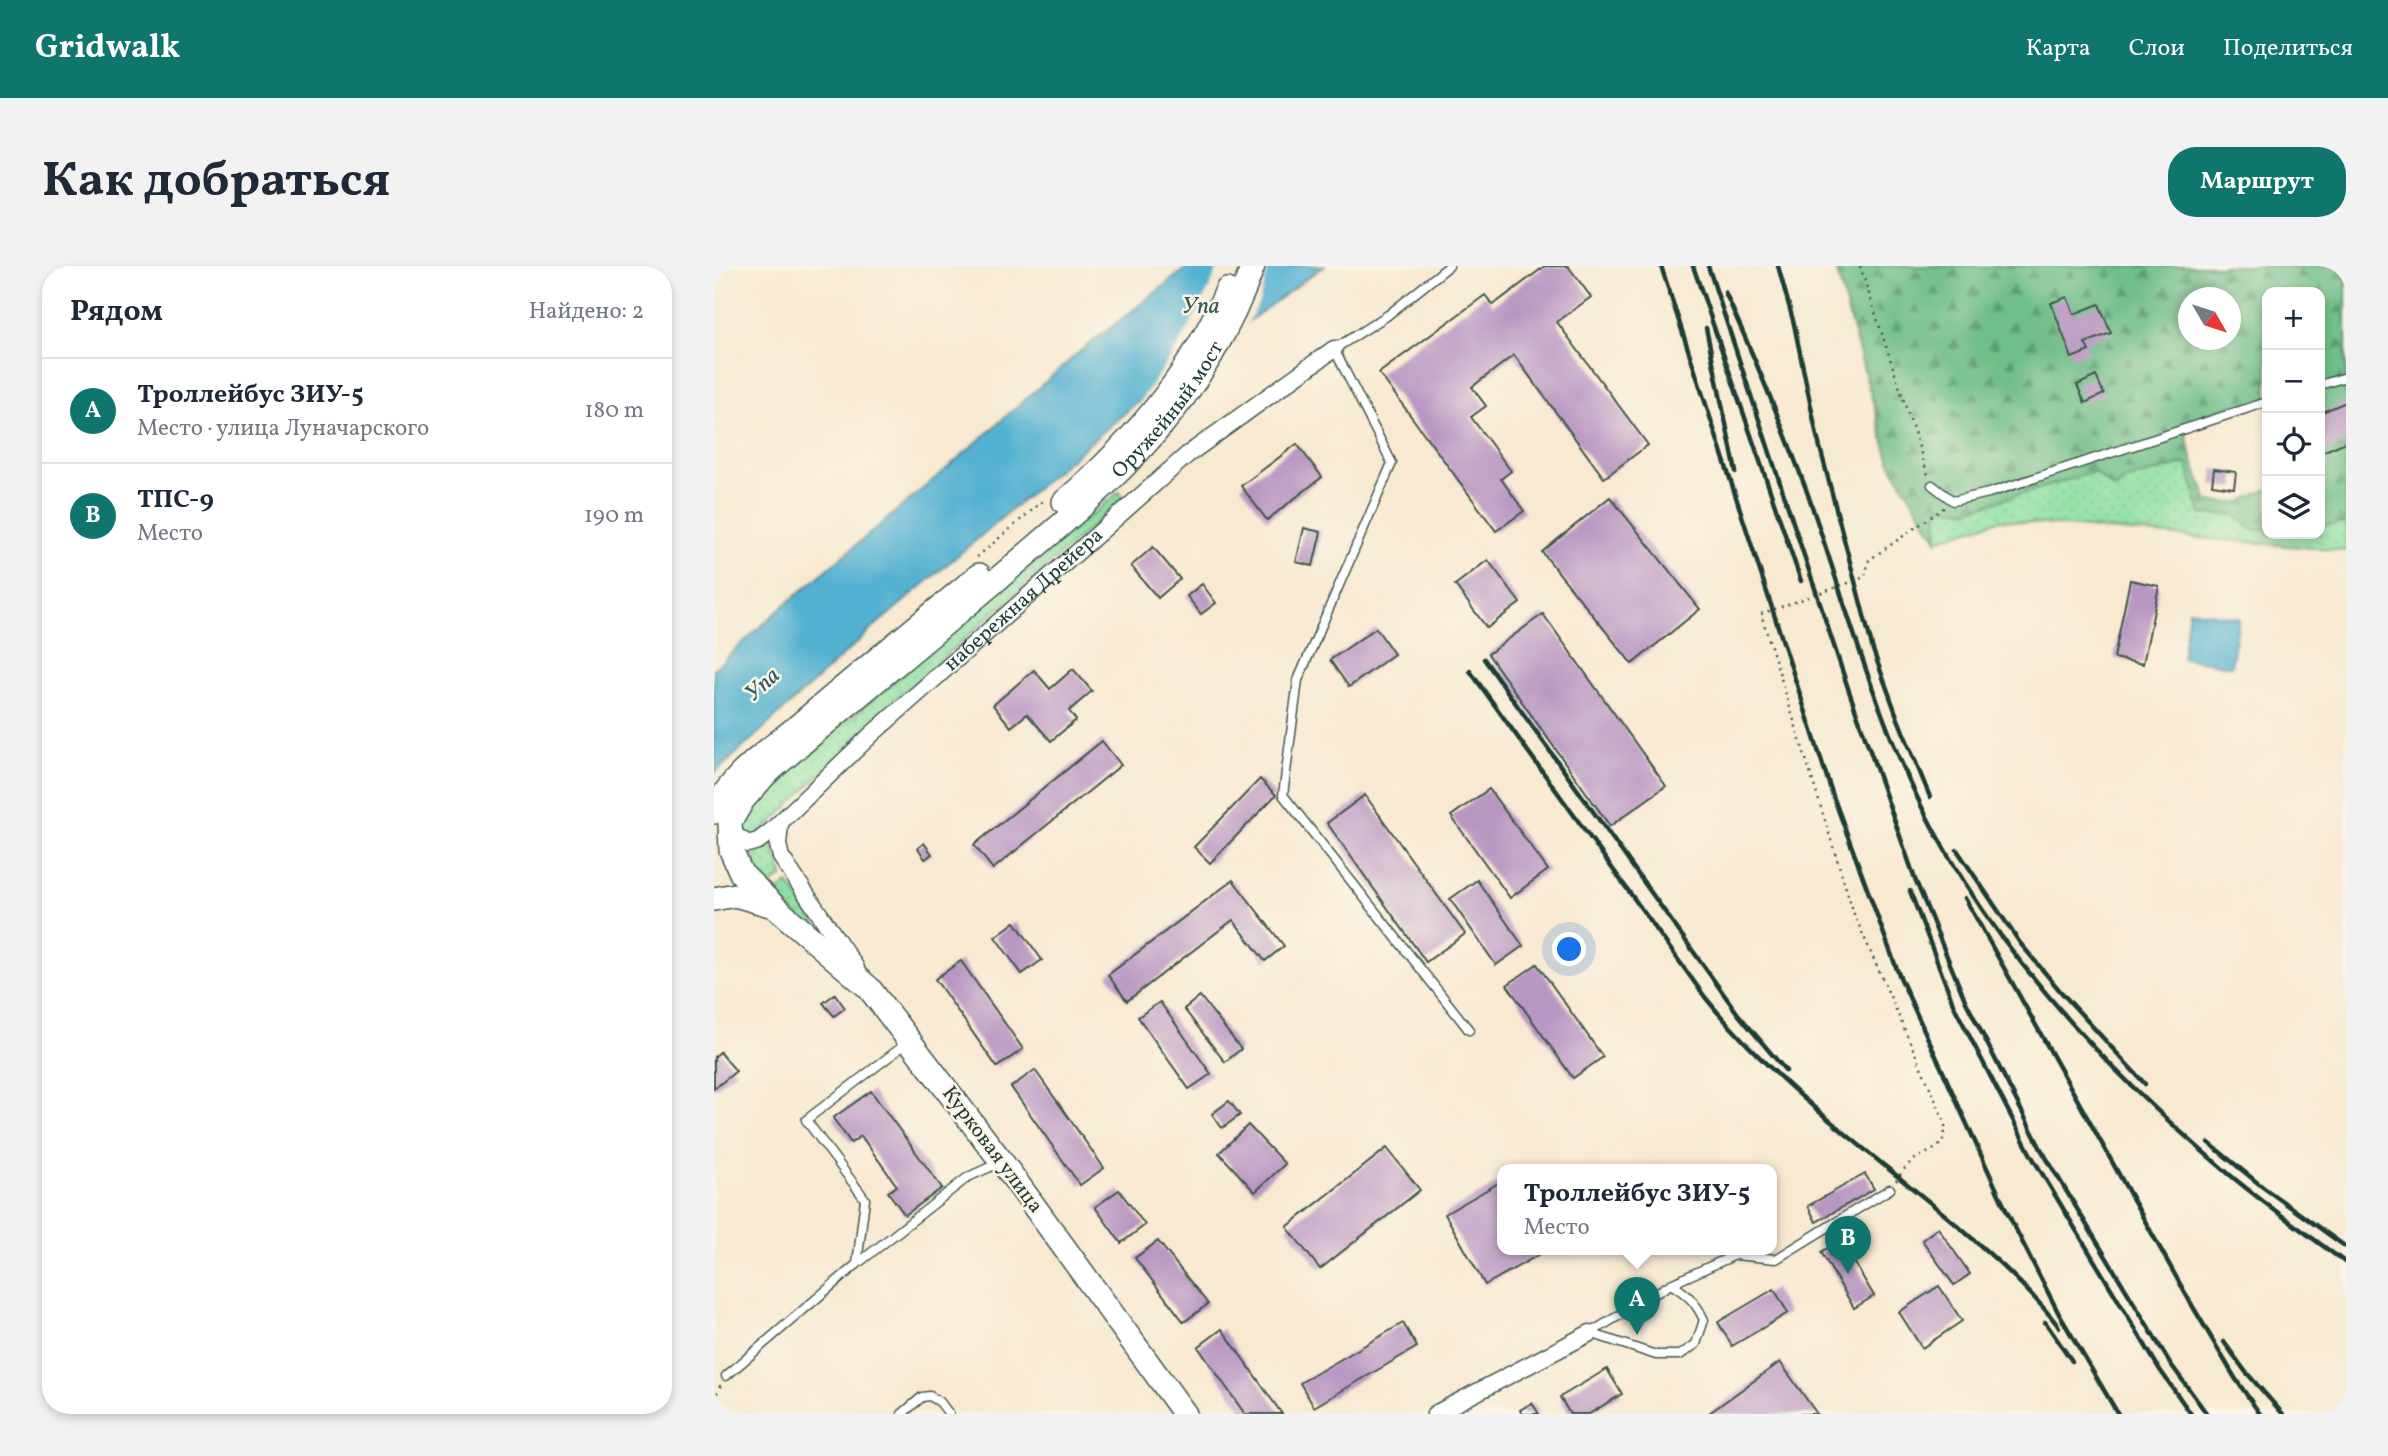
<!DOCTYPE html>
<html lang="ru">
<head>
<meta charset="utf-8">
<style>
	:root { --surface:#fff; --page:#f2f2f3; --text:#1f2937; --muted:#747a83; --line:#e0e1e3; --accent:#0f766e }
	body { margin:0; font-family:Vollkorn,serif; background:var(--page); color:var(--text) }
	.controls { position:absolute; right:21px; top:21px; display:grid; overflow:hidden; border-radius:14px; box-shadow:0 4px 10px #0003 }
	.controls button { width:63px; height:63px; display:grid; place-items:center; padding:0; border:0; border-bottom:2px solid var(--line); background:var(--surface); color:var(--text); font:35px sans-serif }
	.compass { position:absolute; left:1464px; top:21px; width:63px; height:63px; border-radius:50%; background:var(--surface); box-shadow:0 4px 10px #0003; rotate:129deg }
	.you { position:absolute; left:856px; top:684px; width:24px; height:24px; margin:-18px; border:5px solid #fff; border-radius:50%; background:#1a73e8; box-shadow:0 0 0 10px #1a73e833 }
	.badge { display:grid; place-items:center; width:46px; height:46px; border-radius:50%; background:var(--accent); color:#fff; font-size:23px; font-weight:700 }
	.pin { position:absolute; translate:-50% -58px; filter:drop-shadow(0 2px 4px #0008) }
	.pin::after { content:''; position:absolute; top:37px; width:24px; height:21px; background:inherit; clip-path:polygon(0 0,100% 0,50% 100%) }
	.popup { position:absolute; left:783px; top:898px; width:280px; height:91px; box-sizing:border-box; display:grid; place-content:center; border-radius:14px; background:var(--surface); filter:drop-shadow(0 2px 5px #0005); font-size:23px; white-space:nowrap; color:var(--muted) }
	.popup b { font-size:26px; color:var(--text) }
	.popup::after { content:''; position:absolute; left:50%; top:100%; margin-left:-14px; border:14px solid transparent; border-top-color:var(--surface) }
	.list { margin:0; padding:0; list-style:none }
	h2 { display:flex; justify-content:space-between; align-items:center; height:91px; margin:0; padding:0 28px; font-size:30px }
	h2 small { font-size:23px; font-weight:400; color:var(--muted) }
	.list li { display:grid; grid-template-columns:46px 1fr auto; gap:21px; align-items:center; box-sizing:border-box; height:105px; padding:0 28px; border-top:2px solid var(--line) }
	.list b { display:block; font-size:26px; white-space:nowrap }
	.list p { margin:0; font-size:23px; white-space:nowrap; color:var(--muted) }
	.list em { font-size:23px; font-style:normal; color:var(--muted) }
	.icon { flex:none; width:38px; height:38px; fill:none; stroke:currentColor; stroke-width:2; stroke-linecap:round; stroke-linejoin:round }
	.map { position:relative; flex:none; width:1632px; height:1148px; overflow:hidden; border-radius:28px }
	header { display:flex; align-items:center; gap:42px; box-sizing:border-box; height:98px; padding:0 35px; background:var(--accent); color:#fff }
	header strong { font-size:33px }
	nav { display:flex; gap:38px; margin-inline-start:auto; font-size:24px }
	.intro { display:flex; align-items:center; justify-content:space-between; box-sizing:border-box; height:168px; padding:0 42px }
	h1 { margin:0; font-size:49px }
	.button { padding:18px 32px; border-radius:28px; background:var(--accent); color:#fff; font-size:24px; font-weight:700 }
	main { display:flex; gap:42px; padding:0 42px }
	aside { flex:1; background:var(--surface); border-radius:28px; box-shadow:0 4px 10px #0003 }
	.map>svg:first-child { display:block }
	.grass { fill:url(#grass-dots); stroke:#558e6c; stroke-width:2 }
	.forest { fill:url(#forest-firs); stroke:#487e5e; stroke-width:2; fill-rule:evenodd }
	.water { fill:#53b1d1; stroke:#397782; stroke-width:2 }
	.pier { fill:#f8e9d1 }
	.building { fill:#b897c3 }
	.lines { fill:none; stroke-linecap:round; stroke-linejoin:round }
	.lane-casing { stroke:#40574c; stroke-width:11 }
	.street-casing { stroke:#40574c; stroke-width:19 }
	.secondary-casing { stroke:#40574c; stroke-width:26 }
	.path { stroke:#40574c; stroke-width:2.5; stroke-dasharray:2 5; stroke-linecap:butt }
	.lane { stroke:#fff; stroke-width:8 }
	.street { stroke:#fff; stroke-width:16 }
	.secondary { stroke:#fff; stroke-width:23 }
	.rail { stroke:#1f3d34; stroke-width:4.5 }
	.labels { text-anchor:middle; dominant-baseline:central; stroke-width:5; stroke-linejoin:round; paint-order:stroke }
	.street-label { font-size:21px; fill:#1f3d34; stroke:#fcf5e5 }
	.water-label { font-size:23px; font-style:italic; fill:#2c5a5b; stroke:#fcf5e5 }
</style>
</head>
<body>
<header>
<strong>Gridwalk</strong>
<nav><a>Карта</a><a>Слои</a><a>Поделиться</a></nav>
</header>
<div class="intro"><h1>Как добраться</h1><a class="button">Маршрут</a></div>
<main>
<aside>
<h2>Рядом<small>Найдено: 2</small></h2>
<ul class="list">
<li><span class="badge">A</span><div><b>Троллейбус ЗИУ-5</b><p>Место · улица Луначарского</p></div><em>180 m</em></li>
<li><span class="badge">B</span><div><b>ТПС-9</b><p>Место</p></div><em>190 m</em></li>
</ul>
</aside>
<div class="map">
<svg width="1632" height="1148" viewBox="0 0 1632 1148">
	<defs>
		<pattern id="grass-dots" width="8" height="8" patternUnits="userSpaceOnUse" patternTransform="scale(1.75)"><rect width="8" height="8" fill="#8be0a3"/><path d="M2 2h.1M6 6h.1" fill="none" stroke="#78c18d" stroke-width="1.8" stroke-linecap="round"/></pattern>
		<pattern id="forest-firs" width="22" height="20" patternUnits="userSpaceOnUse" patternTransform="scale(1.75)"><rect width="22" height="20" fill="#70be89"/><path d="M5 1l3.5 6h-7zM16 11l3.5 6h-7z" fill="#5b9c71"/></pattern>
	</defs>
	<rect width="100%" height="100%" fill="#fcf5e5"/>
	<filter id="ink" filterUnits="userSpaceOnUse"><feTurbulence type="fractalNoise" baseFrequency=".0143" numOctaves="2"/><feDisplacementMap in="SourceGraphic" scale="14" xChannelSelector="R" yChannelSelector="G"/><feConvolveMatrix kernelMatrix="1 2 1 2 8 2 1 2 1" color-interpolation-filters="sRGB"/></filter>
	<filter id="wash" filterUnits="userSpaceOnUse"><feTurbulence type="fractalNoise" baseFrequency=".00686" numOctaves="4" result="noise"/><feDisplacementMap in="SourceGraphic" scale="28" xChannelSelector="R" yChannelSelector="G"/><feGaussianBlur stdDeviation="1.57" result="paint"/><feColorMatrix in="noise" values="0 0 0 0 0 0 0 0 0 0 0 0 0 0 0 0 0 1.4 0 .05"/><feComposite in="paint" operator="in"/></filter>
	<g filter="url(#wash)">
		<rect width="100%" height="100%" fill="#f8e9d1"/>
		<!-- grass -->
		<g class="grass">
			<polygon points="1474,197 1488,248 1521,249 1539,264 1553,263 1553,268 1606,268 1606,260 1632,257 1632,285 1286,254 1223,274 1224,241 1254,244 1380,206 1401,222 1412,214"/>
			<path d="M405 226 410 232 182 433 46 568 38 570 30 565C25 548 47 529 58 518Z"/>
			<polygon points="57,573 69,610 53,622 32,599"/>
			<polygon points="74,617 120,684 60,629"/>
		</g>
		<!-- forest -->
		<path class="forest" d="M1121 0H1632V257L1606 260V26H1553V138L1517 139 1469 157 1480 198 1494 236 1524 237 1553 223V263L1539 264 1520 249 1487 248 1473 197 1412 214 1401 223 1380 206 1254 244 1224 241 1223 274 1176 197ZM1475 32H1517V74H1475Z"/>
		<!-- water -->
		<g class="water">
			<polygon points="475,0 610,0 419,140 161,360 0,508 0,403 65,344 231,204 363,88"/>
			<polygon points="1475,344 1525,352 1517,400 1468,392"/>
		</g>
		<!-- pier -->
		<polygon class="pier" points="504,0 555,0 545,36 531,62 421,143 465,79 497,19"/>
		<g id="blocks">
			<!-- building -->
			<g class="building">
				<polygon points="831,0 854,0 877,31 843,56 934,179 890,212 800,89 758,121 772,140 757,151 797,205 787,213 810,245 782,265 665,107 771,29 779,39"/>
				<polygon points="1353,31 1360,48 1385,38 1397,67 1371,77 1375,85 1358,92 1337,37"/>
				<polygon points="1382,110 1390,128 1371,137 1363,119"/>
				<polygon points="1632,136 1632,176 1606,187 1606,147"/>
				<polygon points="583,178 608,211 553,254 527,220"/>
				<polygon points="1500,203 1522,206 1520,222 1498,219"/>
				<polygon points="896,231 986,343 918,398 828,286"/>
				<polygon points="590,262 607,266 599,300 582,296"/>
				<polygon points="439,281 466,313 444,332 417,300"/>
				<polygon points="774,294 806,337 773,362 741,319"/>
				<polygon points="1416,314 1445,320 1429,398 1400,392"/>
				<polygon points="488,318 502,337 487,348 473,330"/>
				<polygon points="829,348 952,520 896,560 774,388"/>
				<polygon points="662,362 680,388 635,421 616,394"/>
				<polygon points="359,403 378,425 355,445 362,454 337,475 313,448 297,461 279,439 320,404 336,423"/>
				<polygon points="388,475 407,499 279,603 260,579"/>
				<polygon points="546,513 562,529 496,597 480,581"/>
				<polygon points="775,523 834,604 796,632 737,550"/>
				<polygon points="651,529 751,668 712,696 613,557"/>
				<polygon points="210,577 218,588 211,593 204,582"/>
				<polygon points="519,614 570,680 551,695 519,654 413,735 394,709"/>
				<polygon points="763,614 809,680 782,699 736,633"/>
				<polygon points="301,656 328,694 308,708 281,671"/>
				<polygon points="247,695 309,783 283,801 221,713"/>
				<polygon points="823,698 889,791 859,812 793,719"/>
				<polygon points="121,728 131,742 120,750 109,737"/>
				<polygon points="486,730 527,783 511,796 470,743"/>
				<polygon points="446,736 497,808 475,823 424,751"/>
				<polygon points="6,786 22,805 0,823 0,791"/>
				<polygon points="321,804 390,902 366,919 297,821"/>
				<polygon points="157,825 228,922 191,949 174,926 183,920 147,870 137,877 119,852"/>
				<polygon points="515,835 526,849 508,862 498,848"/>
				<polygon points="534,859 571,898 541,926 505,887"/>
				<polygon points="673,882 706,924 606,1003 573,961"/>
				<polygon points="1151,908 1160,923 1102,956 1094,940"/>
				<polygon points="788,915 788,983 835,983 771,1019 731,948"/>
				<polygon points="405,924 431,959 407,977 381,941"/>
				<polygon points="1224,962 1256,1008 1240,1019 1208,974"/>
				<polygon points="1127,974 1160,1030 1140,1042 1107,986"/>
				<polygon points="444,975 494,1038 470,1056 421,992"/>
				<polygon points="1225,1020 1248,1055 1208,1082 1185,1046"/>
				<polygon points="1060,1023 1074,1047 1018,1080 1004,1056"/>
				<polygon points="689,1057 703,1081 600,1141 586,1117"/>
				<polygon points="508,1063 568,1148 531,1148 484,1081"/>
				<polygon points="1066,1096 1103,1148 994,1148"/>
				<polygon points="893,1103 908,1128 875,1148 856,1148 846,1131"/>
				<polygon points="818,1137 825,1148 808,1148 806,1144"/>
			</g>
		</g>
	</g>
	<g filter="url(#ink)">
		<use href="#blocks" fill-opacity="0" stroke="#40574c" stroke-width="2"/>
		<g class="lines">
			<defs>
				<g id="lane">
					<polyline points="735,0 674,49 620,83 678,197 584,414 569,529 755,764"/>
					<polyline points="1606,119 1632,111"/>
					<polyline points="1218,219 1239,235 1275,227 1553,136"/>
					<polyline points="143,998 151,933 92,854 193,777"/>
					<polyline points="876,1067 957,1018 1021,989 1062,993 1176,923"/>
					<path d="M876 1067 942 1089H966L982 1078 990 1054C982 1036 973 1028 957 1018"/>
					<polyline points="12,1110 143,998 254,911 285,897"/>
					<polyline points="188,1148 208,1131 216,1130 226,1136 235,1148"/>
				</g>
				<g id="street">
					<polyline points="66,558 64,579 67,591 142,702"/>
					<path id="s1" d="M17 559 22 570 34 578 44 575 55 567 157 469 473 189 620 83"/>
					<polyline points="721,1148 876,1067"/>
				</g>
				<g id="secondary">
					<path d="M350 236C418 177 478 108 513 24"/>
					<path d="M0 546C16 509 55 484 85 459 144 408 205 359 265 309"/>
					<polyline points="0,633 21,629 56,639"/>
					<path id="s2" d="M471 1148 288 896 155 722 62 642 27 607 17 584 16 556 29 534 51 509C128 442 208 378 286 311 398 216 487 144 539 0"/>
				</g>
			</defs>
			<!-- lane casing -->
			<use href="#lane" class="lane-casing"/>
			<!-- street casing -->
			<use href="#street" class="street-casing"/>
			<!-- secondary casing -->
			<use href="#secondary" class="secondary-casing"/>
			<!-- path -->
			<g class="path">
				<polyline points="1146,0 1214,209"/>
				<polyline points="263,291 330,234"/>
				<path d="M1182 915C1186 909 1191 901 1197 896 1216 882 1233 886 1231 856L1140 648 1047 348 1151 311 1155 294 1231 241"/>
				<polyline points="0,1134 7,1118"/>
			</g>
			<!-- lane -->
			<use href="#lane" class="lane"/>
			<!-- street -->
			<use href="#street" class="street"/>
			<!-- secondary -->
			<use href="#secondary" class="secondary"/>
			<!-- rail -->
			<g class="rail">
				<polyline points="947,0 1119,530 1185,709 1293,946 1345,1048 1404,1148"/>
				<polyline points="979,0 1087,315"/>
				<polyline points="994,0 1135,425 1201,613 1251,734 1327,883 1456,1097 1493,1148"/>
				<polyline points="1064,0 1080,58 1103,170 1159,384 1184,453 1216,531"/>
				<path d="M1011 26C1040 90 1067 156 1092 223 1126 320 1153 420 1195 514 1263 665 1384 797 1509 903 1548 937 1591 966 1632 997"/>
				<polyline points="992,62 1022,206"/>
				<polyline points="770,393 1024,748 1072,805"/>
				<path d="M756 405 991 731C1059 816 1148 880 1231 949 1271 983 1313 1019 1345 1061"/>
				<polyline points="1243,584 1306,677 1347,726 1431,818"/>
				<polyline points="1196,625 1241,742 1317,889 1446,1104 1477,1148"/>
				<polyline points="1251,632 1475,1034 1521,1112 1546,1148"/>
				<polyline points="1495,877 1550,922 1632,981"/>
				<polyline points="1331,1056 1358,1095"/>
				<polyline points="1510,1076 1531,1105 1569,1148"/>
			</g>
		</g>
	</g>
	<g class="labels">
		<!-- street labels -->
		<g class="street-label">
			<text stroke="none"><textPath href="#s2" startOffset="1360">Оружейный мост</textPath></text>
			<text stroke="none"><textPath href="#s1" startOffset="396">набережная Дрейера</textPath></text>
			<text transform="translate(278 884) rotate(53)">Курковая улица</text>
		</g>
		<!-- water labels -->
		<g class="water-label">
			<text x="487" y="41">Упа</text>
			<text transform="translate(49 419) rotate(-42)">Упа</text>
		</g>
	</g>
</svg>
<div class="controls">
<button>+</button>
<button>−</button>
<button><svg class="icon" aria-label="locate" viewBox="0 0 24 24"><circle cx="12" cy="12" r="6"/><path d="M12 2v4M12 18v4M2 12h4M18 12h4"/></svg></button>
<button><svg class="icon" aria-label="layers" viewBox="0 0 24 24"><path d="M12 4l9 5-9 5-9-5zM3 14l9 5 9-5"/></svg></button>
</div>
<svg class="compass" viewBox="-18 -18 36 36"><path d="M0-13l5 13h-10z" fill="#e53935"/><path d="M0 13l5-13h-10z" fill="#747a83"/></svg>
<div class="you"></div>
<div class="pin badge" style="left:923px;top:1069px">A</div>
<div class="popup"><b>Троллейбус ЗИУ-5</b>Место</div>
<div class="pin badge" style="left:1134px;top:1008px">B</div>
</div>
</main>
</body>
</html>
